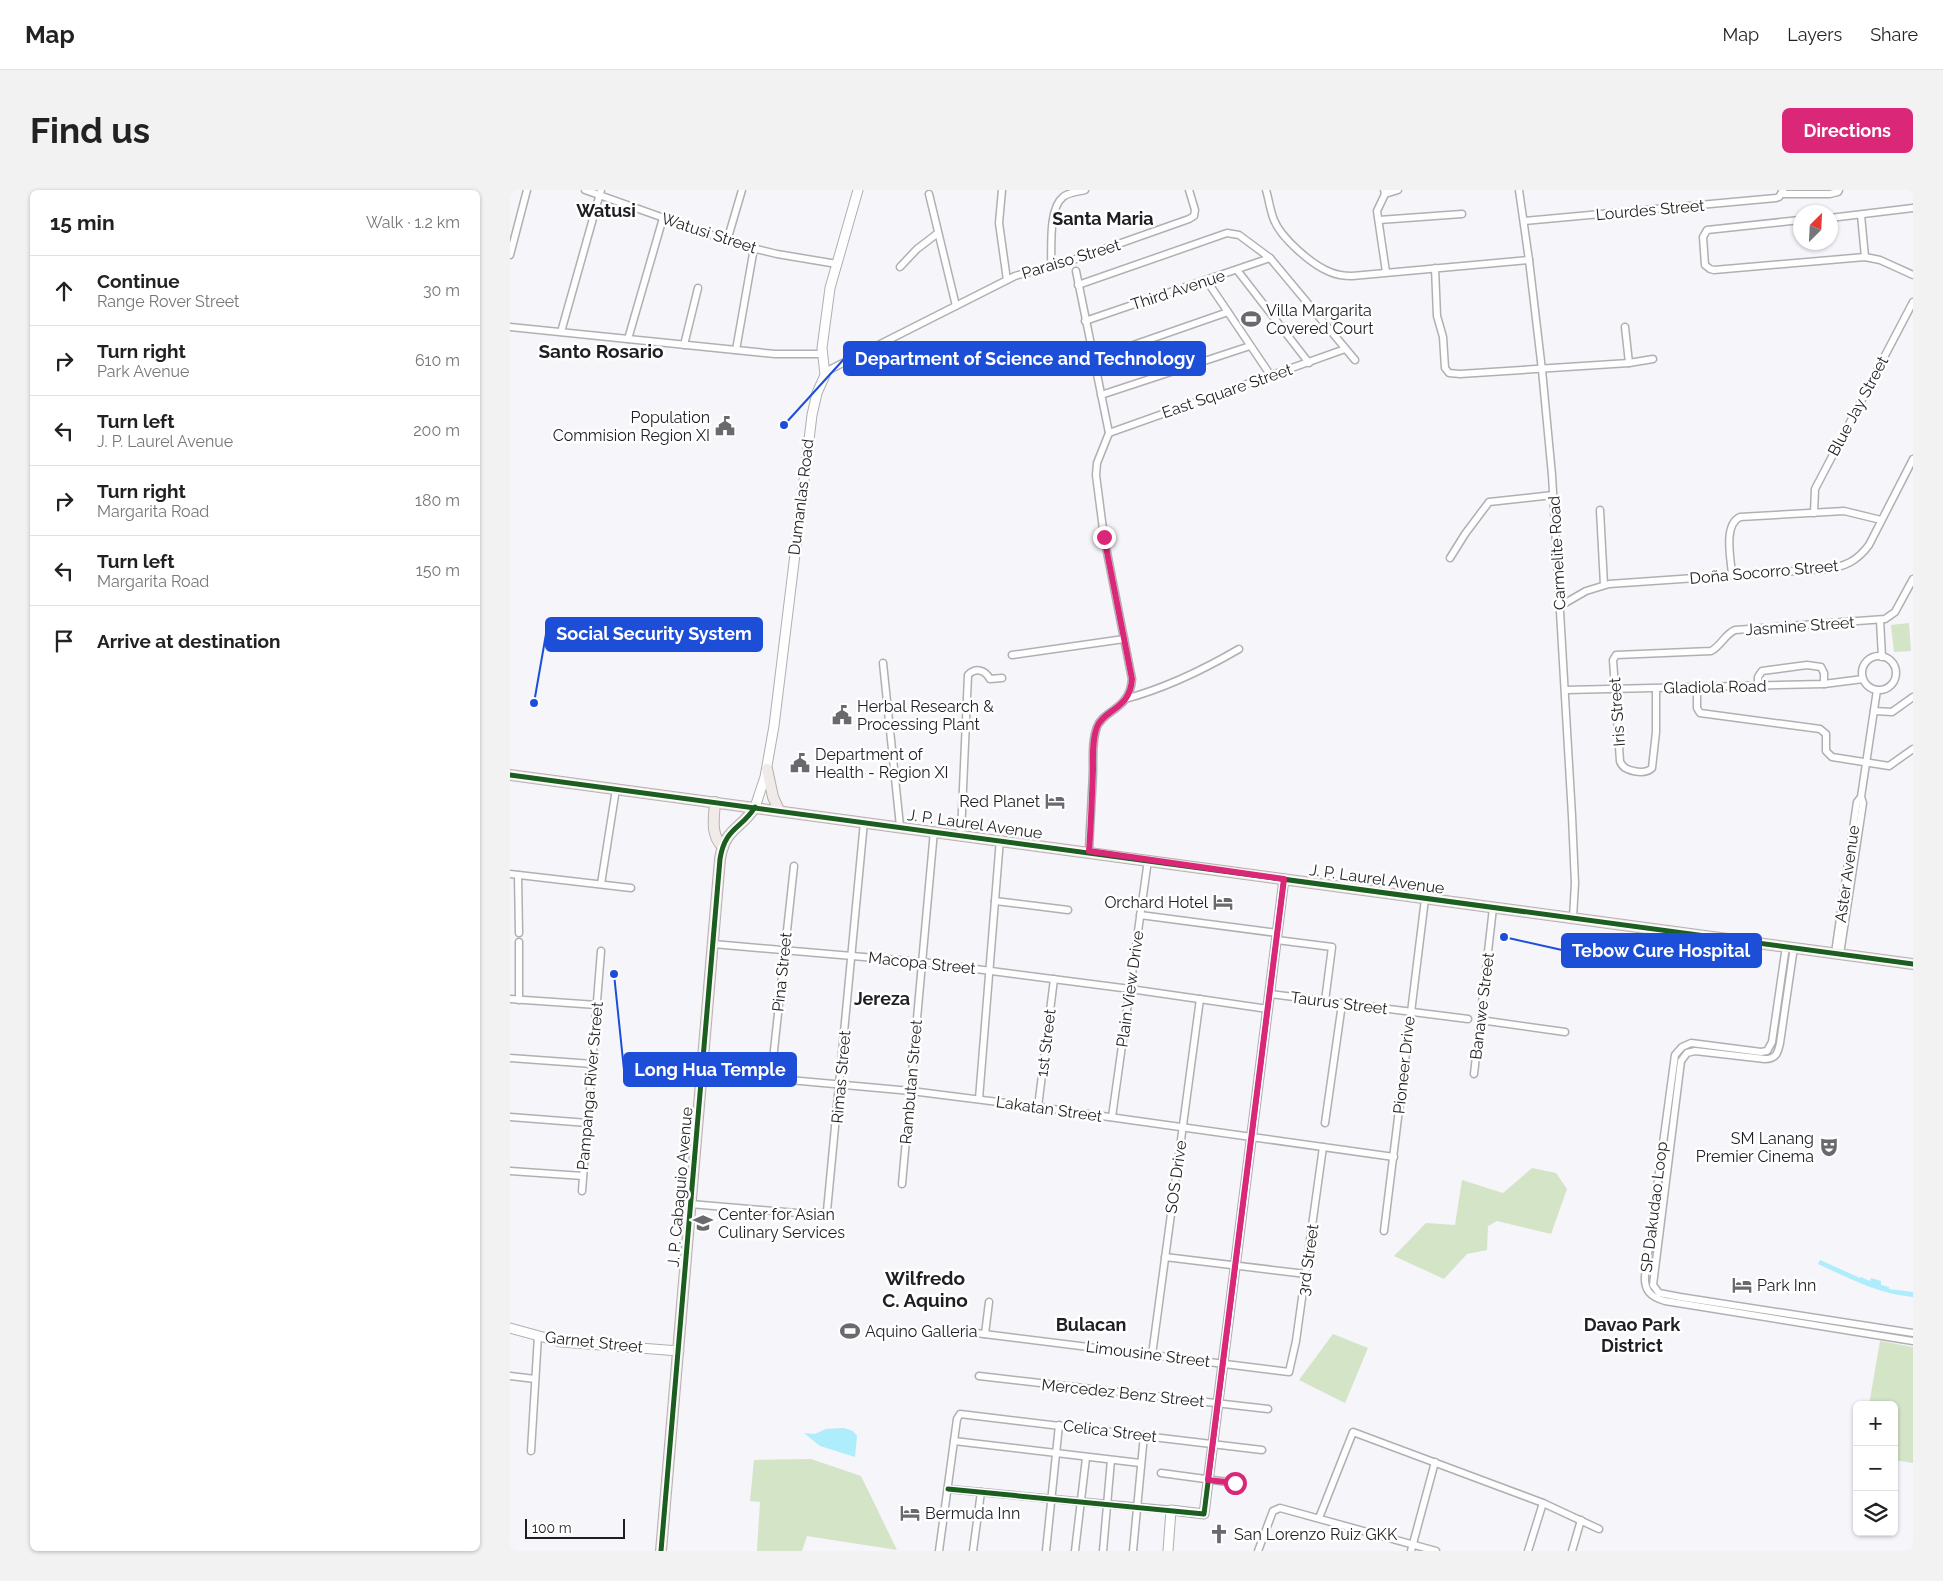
<!DOCTYPE html>
<html lang="en">
<head>
<meta charset="utf-8">
<style>
	:root { --surface:#fff; --page:#f2f2f2; --text:#222; --muted:#767676; --line:#e0e0e0; --accent:#db2777 }
	body { margin:0; font-family:Raleway,sans-serif; background:var(--page); color:var(--text) }
	.controls { position:absolute; right:15px; bottom:15px; display:grid; overflow:hidden; border-radius:8px; box-shadow:0 1px 4px #0004 }
	.controls button { width:45px; height:45px; display:grid; place-items:center; padding:0; border:0; border-bottom:1px solid var(--line); background:var(--surface); color:var(--text); font:25px sans-serif }
	.compass { position:absolute; left:1283px; top:15px; width:45px; height:45px; border-radius:50%; background:var(--surface); box-shadow:0 1px 4px #0004; rotate:24deg }
	.scale { position:absolute; left:15px; bottom:12px; width:100px; box-sizing:border-box; padding-left:5px; border:2px solid #1f1f23; border-top:0; font-size:14px; line-height:18px; white-space:nowrap; color:#1f1f23; -webkit-text-stroke:4px #fff; paint-order:stroke }
	.stop { position:absolute; width:15px; height:15px; margin:-11px; border:4px solid #db2777; border-radius:50%; background:#fff }
	.stop.end { background:#db2777; border-color:#fff; box-shadow:0 1px 5px #0008 }
	.list { margin:0; padding:0; list-style:none }
	h2 { display:flex; justify-content:space-between; align-items:center; height:65px; margin:0; padding:0 20px; font-size:21px }
	h2 small { font-size:16px; font-weight:400; color:var(--muted) }
	.list li { display:grid; grid-template-columns:32px 1fr auto; gap:15px; align-items:center; box-sizing:border-box; height:70px; padding:0 20px; border-top:1px solid var(--line) }
	.list b { display:block; font-size:19px; white-space:nowrap }
	.list p { margin:0; font-size:16px; white-space:nowrap; color:var(--muted) }
	.list em { font-size:16px; font-style:normal; color:var(--muted) }
	.icon { flex:none; width:28px; height:28px; fill:none; stroke:currentColor; stroke-width:2; stroke-linecap:round; stroke-linejoin:round }
	.map { position:relative; flex:none; width:1403px; height:1361px; overflow:hidden; border-radius:8px }
	header { display:flex; align-items:center; gap:30px; box-sizing:border-box; height:70px; padding:0 25px; background:var(--surface); border-bottom:1px solid var(--line) }
	header strong { font-size:24px }
	nav { display:flex; gap:28px; margin-inline-start:auto; font-size:18px }
	.intro { display:flex; align-items:center; justify-content:space-between; box-sizing:border-box; height:120px; padding:0 30px }
	h1 { margin:0; font-size:35px }
	.button { padding:12px 22px; border-radius:8px; background:var(--accent); color:#fff; font-size:18px; font-weight:700 }
	main { display:flex; gap:30px; padding:0 30px }
	aside { flex:1; background:var(--surface); border-radius:8px; box-shadow:0 1px 4px #0004 }
	.map>svg:first-child { display:block }
	.green { fill:#d3e4c7 }
	.water { fill:#aeedfb }
	.lines { fill:none; stroke-linecap:round; stroke-linejoin:round }
	.street-casing { stroke:#b0b0b4; stroke-width:9 }
	.secondary-casing { stroke:#b0b0b4; stroke-width:11 }
	.primary-casing { stroke:#b8b0ae; stroke-width:12 }
	.street { stroke:#fefefe; stroke-width:6 }
	.secondary { stroke:#fefefe; stroke-width:9 }
	.primary { stroke:#f0ebe9; stroke-width:10 }
	.cycleway-casing { stroke:#fff; stroke-width:8 }
	.cycleway { stroke:#1b5e20; stroke-width:5 }
	.route { stroke:#db2777; stroke-width:6 }
	.labels { text-anchor:middle; dominant-baseline:central; stroke-width:5; stroke-linejoin:round; paint-order:stroke }
	.street-label { font-size:16px; fill:#1f1f23; stroke:#fff }
	.poi-label { font-size:16px; fill:#1f1f23; stroke:#fff; text-anchor:start }
	.neighbourhood-label { font-size:18px; font-weight:bold; fill:#1f1f23; stroke:#fff }
	.quarter-label { font-size:19px; font-weight:bold; fill:#1f1f23; stroke:#fff }
	.leader { fill:none; stroke:#1d4ed8; stroke-width:2 }
	.callout-dot { fill:#1d4ed8; stroke:#fff; stroke-width:2 }
	.callout { fill:#1d4ed8; stroke:#1d4ed8; stroke-width:2 }
	.callout-label { font-size:18px; text-anchor:middle; font-weight:bold; fill:#fff }
</style>
</head>
<body>
<header>
<strong>Map</strong>
<nav><a>Map</a><a>Layers</a><a>Share</a></nav>
</header>
<div class="intro"><h1>Find us</h1><a class="button">Directions</a></div>
<main>
<aside>
<h2>15 min<small>Walk · 1.2 km</small></h2>
<ul class="list">
<li><svg class="icon" aria-label="ahead" viewBox="0 0 24 24"><path d="M12 20V5M6 11l6-6 6 6"/></svg><div><b>Continue</b><p>Range Rover Street</p></div><em>30 m</em></li>
<li><svg class="icon" aria-label="right" viewBox="0 0 24 24"><path d="M7 20v-9h11M14 6l5 5-5 5"/></svg><div><b>Turn right</b><p>Park Avenue</p></div><em>610 m</em></li>
<li><svg class="icon" aria-label="left" viewBox="0 0 24 24"><path d="M17 20v-9H6M10 6l-5 5 5 5"/></svg><div><b>Turn left</b><p>J. P. Laurel Avenue</p></div><em>200 m</em></li>
<li><svg class="icon" aria-label="right" viewBox="0 0 24 24"><path d="M7 20v-9h11M14 6l5 5-5 5"/></svg><div><b>Turn right</b><p>Margarita Road</p></div><em>180 m</em></li>
<li><svg class="icon" aria-label="left" viewBox="0 0 24 24"><path d="M17 20v-9H6M10 6l-5 5 5 5"/></svg><div><b>Turn left</b><p>Margarita Road</p></div><em>150 m</em></li>
<li><svg class="icon" aria-label="arrive" viewBox="0 0 24 24"><path d="M6 21V4h12l-3 4 3 4H6"/></svg><div><b>Arrive at destination</b></div></li>
</ul>
</aside>
<div class="map">
<svg width="1403" height="1361" viewBox="0 0 1403 1361">
	<rect width="100%" height="100%" fill="#f5f5fa"/>
	<!-- green -->
	<g class="green">
		<polygon points="1399,433 1401,461 1384,462 1381,435"/>
		<polygon points="1022,978 1046,983 1057,999 1041,1044 987,1031 978,1036 977,1060 957,1064 934,1089 884,1066 916,1033 945,1035 952,990 993,1003"/>
		<polygon points="823,1144 858,1158 835,1213 789,1190"/>
		<polygon points="1370,1151 1403,1157 1403,1273 1384,1270 1384,1215 1359,1215"/>
		<polygon points="301,1269 351,1286 387,1360 297,1346 292,1361 247,1361 250,1312 240,1311 244,1270"/>
	</g>
	<!-- water -->
	<g class="water">
		<path d="M1310 1070 1350 1088 1351 1087 1360 1091 1361 1088 1371 1091V1095L1379 1097V1099L1403 1102V1107C1368 1104 1339 1088 1308 1074Z"/>
		<polygon points="334,1238 343,1241 347,1246 345,1267 310,1256 294,1243 305,1244 316,1239"/>
	</g>
	<g class="lines">
		<defs>
			<g id="street">
				<polyline points="75,0 230,55 267,64 327,74"/>
				<polyline points="492,0 489,33 497,90"/>
				<path d="M756 0C759 10 760 20 764 30 771 48 802 75 820 82 827 85 835 86 842 86L1019 70"/>
				<polyline points="874,0 875,4 867,21 876,82"/>
				<polyline points="1009,0 1019,70 1032,180 1042,285 1062,626 1065,693 1063,728"/>
				<polyline points="419,4 446,116"/>
				<polyline points="875,4 888,0"/>
				<polyline points="1272,4 1320,4 1328,2 1329,0"/>
				<polyline points="1351,25 1355,67"/>
				<polyline points="1320,28 1403,18"/>
				<polyline points="869,30 952,24"/>
				<polyline points="1290,30 1197,40 1193,47 1195,75 1200,79 1204,80 1355,67 1370,70 1403,85"/>
				<polyline points="1014,31 1266,8 1269,7 1273,0"/>
				<polyline points="217,51 232,0"/>
				<polyline points="0,65 17,0"/>
				<path d="M541 76C542 59 538 19 553 7 559 2 568 2 575 0"/>
				<polyline points="390,77 407,59 428,43"/>
				<polyline points="925,78 927,126 933,147 935,178 939,183 950,184 1119,173 1143,169"/>
				<polyline points="727,80 799,173"/>
				<polyline points="566,81 599,243"/>
				<polyline points="697,91 761,186"/>
				<polyline points="568,95 717,43 729,45 760,68 845,170"/>
				<polyline points="575,131 760,68"/>
				<polyline points="0,137 265,164 312,164"/>
				<polyline points="1115,137 1119,173"/>
				<polyline points="51,142 91,0"/>
				<polyline points="118,149 153,28"/>
				<polyline points="174,155 188,98"/>
				<polyline points="226,160 244,58"/>
				<polyline points="583,169 718,122"/>
				<polyline points="315,182 505,86 563,70 679,29 684,26 685,20 679,0"/>
				<polyline points="591,205 740,156"/>
				<polyline points="599,243 835,159"/>
				<polyline points="1090,320 1094,395"/>
				<polyline points="1304,323 1305,299 1403,112"/>
				<polyline points="940,368 955,344 979,312 1043,305"/>
				<path d="M1222 385C1221 369 1213 335 1230 327L1334 321 1371 330"/>
				<path d="M1050 416 1076 401 1099 394 1315 379C1335 377 1347 371 1359 355L1403 269"/>
				<polyline points="1370,430 1372,467"/>
				<polyline points="502,465 614,449"/>
				<circle cx="1369" cy="483" r="17"/>
				<polyline points="373,473 390,636"/>
				<polyline points="1248,496 1248,487 1252,481 1297,475 1311,477 1314,483 1314,494"/>
				<polyline points="1187,498 1187,518 1190,523 1310,539 1316,544 1316,561 1322,567 1379,576 1403,559"/>
				<path d="M1146 499V542L1142 578C1135 585 1113 582 1110 571L1103 470 1106 465 1201 461C1211 456 1215 444 1225 440L1375 429 1385 422 1403 389"/>
				<polyline points="1056,500 1314,494 1353,489"/>
				<path d="M615 509C656 498 693 480 729 459"/>
				<polyline points="1364,521 1382,522 1403,507"/>
				<path d="M451 644 458 485C466 477 475 480 480 489L492 488"/>
				<path d="M579 661C580 634 582 607 583 580 583 566 582 550 587 537 594 519 620 520 622 489L594 347 586 285 587 273 599 243"/>
				<polyline points="0,684 121,698"/>
				<polyline points="8,685 9,743"/>
				<polyline points="91,694 106,599"/>
				<polyline points="485,711 558,720"/>
				<polyline points="630,725 767,743"/>
				<polyline points="767,750 822,757 815,811"/>
				<polyline points="9,752 9,810"/>
				<polyline points="203,754 412,772 620,799 758,819"/>
				<path d="M1276 756 1262 852 1257 861 1251 862 1181 853 1172 857 1165 865 1135 1086C1134 1101 1141 1107 1155 1111L1403 1151"/>
				<path d="M1284 757 1270 853C1268 863 1266 869 1255 869L1185 861 1177 863 1171 871 1143 1095 1149 1103 1170 1107 1403 1143"/>
				<polyline points="1325,763 1347,612 1351,607"/>
				<polyline points="1330,764 1353,613 1351,607 1367,500"/>
				<polyline points="760,804 958,829"/>
				<polyline points="0,809 87,815"/>
				<polyline points="970,830 1055,842"/>
				<polyline points="0,868 83,874"/>
				<polyline points="192,882 401,901 528,917 884,967"/>
				<polyline points="964,884 983,718"/>
				<polyline points="261,888 284,676"/>
				<polyline points="469,909 490,649"/>
				<polyline points="528,917 544,789"/>
				<polyline points="0,927 78,933"/>
				<polyline points="602,927 638,670"/>
				<polyline points="815,933 832,814"/>
				<polyline points="0,981 73,986"/>
				<polyline points="392,994 424,641"/>
				<polyline points="72,1001 91,761"/>
				<polyline points="180,1014 310,1025 317,1021 354,632"/>
				<polyline points="874,1041 915,709"/>
				<polyline points="655,1067 796,1084"/>
				<polyline points="466,1143 779,1182 786,1151 813,957"/>
				<polyline points="475,1144 479,1112"/>
				<polyline points="642,1165 690,809"/>
				<polyline points="0,1186 25,1189"/>
				<polyline points="469,1186 758,1219"/>
				<polyline points="444,1251 630,1273"/>
				<polyline points="21,1261 28,1146"/>
				<polyline points="651,1283 725,1293"/>
				<polyline points="438,1299 661,1320"/>
				<polyline points="809,1328 843,1242 1033,1313 1089,1339"/>
				<polyline points="429,1361 447,1229 450,1224 752,1260"/>
				<polyline points="463,1361 471,1302"/>
				<polyline points="536,1361 549,1235"/>
				<polyline points="565,1361 576,1268"/>
				<polyline points="593,1361 601,1270"/>
				<polyline points="623,1361 634,1245"/>
				<polyline points="748,1361 763,1321 770,1318 926,1361"/>
				<polyline points="901,1361 925,1272"/>
				<polyline points="1018,1361 1033,1313"/>
				<polyline points="1062,1361 1071,1330"/>
			</g>
			<g id="secondary">
				<polyline points="245,617 255,587 264,536 302,225 307,203 315,185 312,158 320,98 348,0"/>
				<polyline points="0,1138 51,1152 169,1161"/>
				<polyline points="658,1361 661,1320 694,1324 774,689"/>
			</g>
			<g id="primary">
				<polyline points="257,579 263,607 269,620"/>
				<polyline points="0,585 1403,774"/>
				<path d="M205 612C204 628 200 645 213 657"/>
				<path d="M151 1361 210 669C215 637 232 639 245 617"/>
			</g>
		</defs>
		<!-- street casing -->
		<use href="#street" class="street-casing"/>
		<!-- secondary casing -->
		<use href="#secondary" class="secondary-casing"/>
		<!-- primary casing -->
		<use href="#primary" class="primary-casing"/>
		<!-- street -->
		<use href="#street" class="street"/>
		<!-- secondary -->
		<use href="#secondary" class="secondary"/>
		<!-- primary -->
		<use href="#primary" class="primary"/>
		<defs>
			<g id="cycleway">
				<polyline points="0,585 1403,774"/>
				<polyline points="438,1299 694,1324 774,689"/>
				<path d="M151 1361 210 669C215 637 232 639 245 617"/>
			</g>
		</defs>
		<!-- cycleway casing -->
		<use href="#cycleway" class="cycleway-casing"/>
		<!-- cycleway -->
		<use href="#cycleway" class="cycleway"/>
	</g>
	<g class="lines">
		<!-- route -->
		<path class="route" d="M594 347 622 489C620 520 594 519 587 537 582 550 583 566 583 580 582 607 581 634 579 661L774 689 698 1290 725 1293"/>
	</g>
	<!-- icons -->
	<defs>
		<symbol id="stadium-bare" viewBox="-9 -9 18 18"><path d="M0-5a6.5 5 0 1 0 0 10a6.5 5 0 1 0 0-10ZM-3.5-1.8h7v3.6h-7Z" fill="#6a6a6e" stroke="#fff" stroke-width="2.5" paint-order="stroke"/></symbol>
		<symbol id="civic-bare" viewBox="-9 -9 18 18"><path d="M-.6-6.5H3V-4.5H.6V-3L4-1V1h2V6H-6V1h2V-1L-.6-3ZM-1.2 2.5V6h2.4V2.5Z" fill="#6a6a6e" stroke="#fff" stroke-width="2.5" paint-order="stroke"/></symbol>
		<symbol id="hotel-bare" viewBox="-9 -9 18 18"><path d="M-6-4.5h1.5V1H6V5H4.5V3h-9V5H-6ZM-4 0a1.8 1.8 0 1 1 3.6 0ZM.5 0V-2.5h3Q6-2.5 6 0Z" fill="#6a6a6e" stroke="#fff" stroke-width="2.5" paint-order="stroke"/></symbol>
		<symbol id="theatre-bare" viewBox="-9 -9 18 18"><path d="M-5-5.5Q0-4 5-5.5V0Q5 5 0 6Q-5 5-5 0ZM-3.3-2.5H-1v1.5H-3.3ZM1-2.5H3.3v1.5H1ZM-2.8 1Q0 5.5 2.8 1Z" fill="#6a6a6e" stroke="#fff" stroke-width="2.5" paint-order="stroke"/></symbol>
		<symbol id="school-bare" viewBox="-9 -9 18 18"><path d="M0-5L7-2L0 1L-7-2ZM-4 1L0 2.5L4 1V4Q0 6-4 4Z" fill="#6a6a6e" stroke="#fff" stroke-width="2.5" paint-order="stroke"/></symbol>
		<symbol id="church-bare" viewBox="-9 -9 18 18"><path d="M-1.2-6h2.4v3.5h3.3v2.4h-3.3V6h-2.4V-.1h-3.3v-2.4h3.3Z" fill="#6a6a6e" stroke="#fff" stroke-width="2.5" paint-order="stroke"/></symbol>
	</defs>
	<g fill-rule="evenodd">
		<use href="#stadium-bare" x="727" y="115" width="28" height="28"/>
		<use href="#civic-bare" x="201" y="222" width="28" height="28"/>
		<use href="#civic-bare" x="318" y="511" width="28" height="28"/>
		<use href="#civic-bare" x="276" y="559" width="28" height="28"/>
		<use href="#hotel-bare" x="531" y="597" width="28" height="28"/>
		<use href="#hotel-bare" x="699" y="698" width="28" height="28"/>
		<use href="#theatre-bare" x="1305" y="943" width="28" height="28"/>
		<use href="#school-bare" x="179" y="1019" width="28" height="28"/>
		<use href="#hotel-bare" x="1218" y="1081" width="28" height="28"/>
		<use href="#stadium-bare" x="326" y="1127" width="28" height="28"/>
		<use href="#hotel-bare" x="386" y="1309" width="28" height="28"/>
		<use href="#church-bare" x="695" y="1330" width="28" height="28"/>
	</g>
	<g class="labels">
		<!-- street labels -->
		<g class="street-label">
			<text transform="translate(1140 20) rotate(-5)">Lourdes Street</text>
			<text transform="translate(199 43) rotate(18)">Watusi Street</text>
			<text transform="translate(561 69) rotate(-17)">Paraiso Street</text>
			<text transform="translate(668 100) rotate(-18)">Third Avenue</text>
			<text transform="translate(717 201) rotate(-19)">East Square Street</text>
			<text transform="translate(1348 216) rotate(-62)">Blue Jay Street</text>
			<text transform="translate(291 307) rotate(-83)">Dumanlas Road</text>
			<text transform="translate(1047 363) rotate(-93)">Carmelite Road</text>
			<text transform="translate(1254 382) rotate(-5)">Doña Socorro Street</text>
			<text transform="translate(1290 436) rotate(-4)">Jasmine Street</text>
			<text transform="translate(1205 497) rotate(-1)">Gladiola Road</text>
			<text transform="translate(1107 522) rotate(-94)">Iris Street</text>
			<text transform="translate(465 634) rotate(8)">J. P. Laurel Avenue</text>
			<text transform="translate(1337 684) rotate(-82)">Aster Avenue</text>
			<text transform="translate(867 689) rotate(8)">J. P. Laurel Avenue</text>
			<text transform="translate(412 773) rotate(6)">Macopa Street</text>
			<text transform="translate(272 782) rotate(-84)">Pina Street</text>
			<text transform="translate(620 799) rotate(-82)">Plain View Drive</text>
			<text transform="translate(829 813) rotate(7)">Taurus Street</text>
			<text transform="translate(972 816) rotate(-83)">Banawe Street</text>
			<text transform="translate(536 853) rotate(-83)">1st Street</text>
			<text transform="translate(894 875) rotate(-84)">Pioneer Drive</text>
			<text transform="translate(331 887) rotate(-85)">Rimas Street</text>
			<text transform="translate(401 892) rotate(-85)">Rambutan Street</text>
			<text transform="translate(80 896) rotate(-85)">Pampanga River Street</text>
			<text transform="translate(539 919) rotate(8)">Lakatan Street</text>
			<text transform="translate(666 987) rotate(-82)">SOS Drive</text>
			<text transform="translate(170 997) rotate(-85)">J. P. Cabaguio Avenue</text>
			<text transform="translate(1144 1017) rotate(-83)">SP Dakudao Loop</text>
			<text transform="translate(798 1070) rotate(-82)">3rd Street</text>
			<text transform="translate(84 1152) rotate(6)">Garnet Street</text>
			<text transform="translate(638 1164) rotate(7)">Limousine Street</text>
			<text transform="translate(613 1203) rotate(6)">Mercedez Benz Street</text>
			<text transform="translate(600 1241) rotate(7)">Celica Street</text>
		</g>
		<!-- poi labels -->
		<g class="poi-label">
			<text x="756" y="120">Villa Margarita<tspan x="756" dy="18">Covered Court</tspan></text>
			<text x="200" y="227" text-anchor="end">Population<tspan x="200" dy="18">Commision Region XI</tspan></text>
			<text x="347" y="516">Herbal Research &amp;<tspan x="347" dy="18">Processing Plant</tspan></text>
			<text x="305" y="564">Department of<tspan x="305" dy="18">Health - Region XI</tspan></text>
			<text x="530" y="611" text-anchor="end">Red Planet</text>
			<text x="698" y="712" text-anchor="end">Orchard Hotel</text>
			<text x="1304" y="948" text-anchor="end">SM Lanang<tspan x="1304" dy="18">Premier Cinema</tspan></text>
			<text x="208" y="1024">Center for Asian<tspan x="208" dy="18">Culinary Services</tspan></text>
			<text x="1247" y="1095">Park Inn</text>
			<text x="355" y="1141">Aquino Galleria</text>
			<text x="415" y="1323">Bermuda Inn</text>
			<text x="724" y="1344">San Lorenzo Ruiz GKK</text>
		</g>
		<!-- neighbourhood labels -->
		<g class="neighbourhood-label">
			<text x="96" y="20">Watusi</text>
			<text x="593" y="28">Santa Maria</text>
			<text x="372" y="808">Jereza</text>
			<text x="581" y="1134">Bulacan</text>
			<text x="1122" y="1134">Davao Park<tspan x="1122" dy="21">District</tspan></text>
		</g>
		<!-- quarter labels -->
		<g class="quarter-label">
			<text x="91" y="161">Santo Rosario</text>
			<text x="415" y="1088">Wilfredo<tspan x="415" dy="22">C. Aquino</tspan></text>
		</g>
	</g>
	<!-- callouts -->
	<path class="leader" d="M274 235L334 169M24 513L36 444M994 747L1052 760M104 784L114 880"/>
	<g class="callout-dot">
		<circle cx="274" cy="235" r="5"/>
		<circle cx="24" cy="513" r="5"/>
		<circle cx="994" cy="747" r="5"/>
		<circle cx="104" cy="784" r="5"/>
	</g>
	<g class="callout">
		<rect x="334" y="152" width="361" height="33" rx="5"/>
		<rect x="36" y="428" width="216" height="33" rx="5"/>
		<rect x="1052" y="744" width="199" height="33" rx="5"/>
		<rect x="114" y="863" width="172" height="33" rx="5"/>
	</g>
	<g class="callout-label">
		<text x="515" y="175">Department of Science and Technology</text>
		<text x="144" y="450">Social Security System</text>
		<text x="1151" y="767">Tebow Cure Hospital</text>
		<text x="200" y="886">Long Hua Temple</text>
	</g>
</svg>
<div class="controls">
<button>+</button>
<button>−</button>
<button><svg class="icon" aria-label="layers" viewBox="0 0 24 24"><path d="M12 4l9 5-9 5-9-5zM3 14l9 5 9-5"/></svg></button>
</div>
<svg class="compass" viewBox="-18 -18 36 36"><path d="M0-13l5 13h-10z" fill="#e53935"/><path d="M0 13l5-13h-10z" fill="#767676"/></svg>
<div class="scale">100 m</div>
<div class="stop" style="left:725px;top:1293px"></div>
<div class="stop end" style="left:594px;top:347px"></div>
</div>
</main>
</body>
</html>
